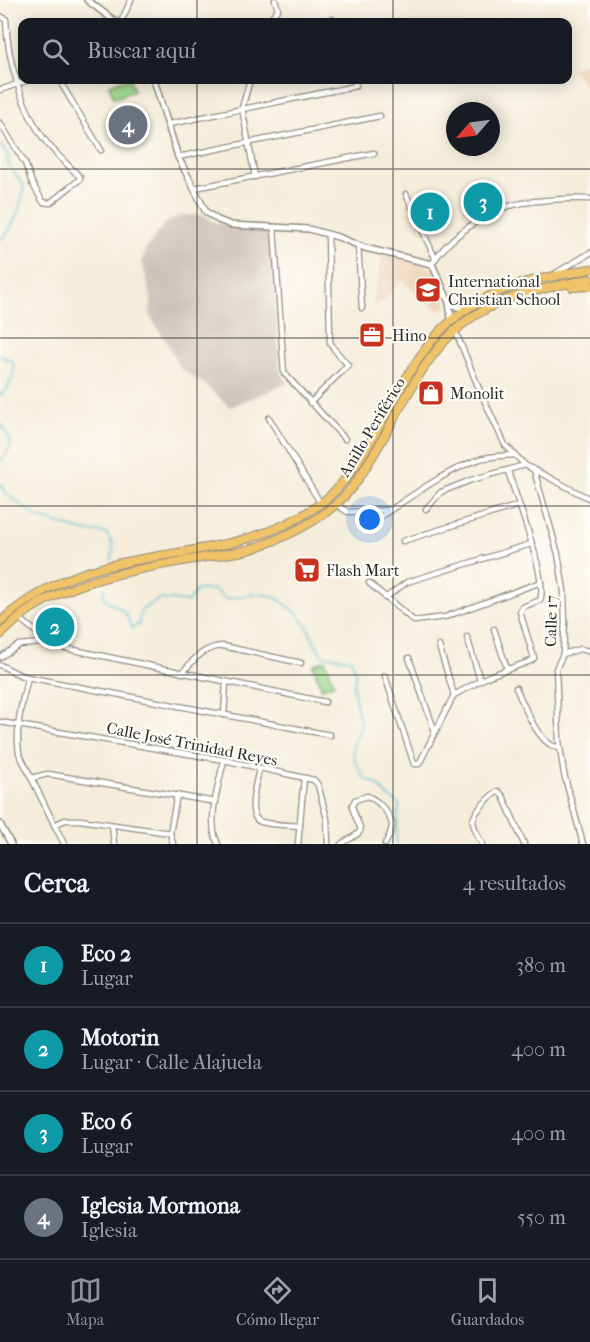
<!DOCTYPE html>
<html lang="es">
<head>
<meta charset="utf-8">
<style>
	:root { --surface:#171b24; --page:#20242c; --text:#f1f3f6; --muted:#9ea1a6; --line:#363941; --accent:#8c9099 }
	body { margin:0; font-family:"IM FELL French Canon",serif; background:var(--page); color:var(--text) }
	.compass { position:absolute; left:446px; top:102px; width:54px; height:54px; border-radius:50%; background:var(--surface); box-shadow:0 3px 15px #0003; rotate:242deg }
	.you { position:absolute; left:370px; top:520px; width:21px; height:21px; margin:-15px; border:4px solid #fff; border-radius:50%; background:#1a73e8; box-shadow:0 0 0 9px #1a73e833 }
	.badge { display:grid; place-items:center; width:39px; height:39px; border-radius:50%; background:var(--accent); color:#fff; font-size:20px; font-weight:700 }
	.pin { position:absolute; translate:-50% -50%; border:3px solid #fff; box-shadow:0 2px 6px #0006 }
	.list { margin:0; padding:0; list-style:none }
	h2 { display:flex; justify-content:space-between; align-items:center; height:78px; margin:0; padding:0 24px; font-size:26px }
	h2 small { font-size:20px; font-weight:400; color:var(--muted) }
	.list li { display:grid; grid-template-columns:39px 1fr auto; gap:18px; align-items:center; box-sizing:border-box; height:84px; padding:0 24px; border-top:2px solid var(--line) }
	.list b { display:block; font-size:22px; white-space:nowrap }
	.list p { margin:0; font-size:20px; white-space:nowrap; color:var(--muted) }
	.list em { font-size:20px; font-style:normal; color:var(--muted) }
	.icon { flex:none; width:33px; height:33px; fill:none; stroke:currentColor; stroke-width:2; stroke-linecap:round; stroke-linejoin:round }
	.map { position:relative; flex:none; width:590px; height:844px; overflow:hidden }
	.search { position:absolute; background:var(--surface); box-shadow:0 3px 15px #0003; left:18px; right:18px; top:18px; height:66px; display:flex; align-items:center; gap:15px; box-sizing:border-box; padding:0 21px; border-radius:12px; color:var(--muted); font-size:22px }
	.sheet { height:414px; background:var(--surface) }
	nav { display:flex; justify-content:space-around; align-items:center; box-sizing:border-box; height:84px; border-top:2px solid var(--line); background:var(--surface); font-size:16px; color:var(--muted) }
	nav a { display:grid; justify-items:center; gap:3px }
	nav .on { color:var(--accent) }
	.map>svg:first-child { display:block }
	.built { fill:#efd6bc }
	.industrial { fill:#cdc2b9 }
	.green { fill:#9ad78b; stroke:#62815b; stroke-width:1.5 }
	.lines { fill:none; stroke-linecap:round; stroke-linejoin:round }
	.stream { stroke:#58bed6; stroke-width:1.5 }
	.minor-casing { stroke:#908c82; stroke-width:7 }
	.tertiary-casing { stroke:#908c82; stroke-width:8 }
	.trunk-casing { stroke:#908c82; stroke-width:10 }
	.minor { stroke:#fff; stroke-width:4.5 }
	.tertiary { stroke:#fff; stroke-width:5 }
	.trunk { stroke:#f0c369; stroke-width:8 }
	.grid { fill:none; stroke:#2b2b2b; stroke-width:1.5; stroke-opacity:0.55 }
	.labels { text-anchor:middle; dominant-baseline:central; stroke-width:4.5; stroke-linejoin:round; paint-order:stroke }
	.poi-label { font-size:16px; fill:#2b2b2b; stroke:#fdfcf7; text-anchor:start }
	.street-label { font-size:16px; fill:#2b2b2b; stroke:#fdfcf7 }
</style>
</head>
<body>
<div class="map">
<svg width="590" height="844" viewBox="0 0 590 844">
	<rect width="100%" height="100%" fill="#fdfcf7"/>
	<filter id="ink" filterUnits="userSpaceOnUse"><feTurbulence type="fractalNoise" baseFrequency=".0167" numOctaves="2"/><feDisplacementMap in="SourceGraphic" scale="12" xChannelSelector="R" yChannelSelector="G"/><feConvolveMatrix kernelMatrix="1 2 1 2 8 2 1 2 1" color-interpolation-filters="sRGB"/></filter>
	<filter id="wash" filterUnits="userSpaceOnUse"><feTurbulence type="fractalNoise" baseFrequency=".008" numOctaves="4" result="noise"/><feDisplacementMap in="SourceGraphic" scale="24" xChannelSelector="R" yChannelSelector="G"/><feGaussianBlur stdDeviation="1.35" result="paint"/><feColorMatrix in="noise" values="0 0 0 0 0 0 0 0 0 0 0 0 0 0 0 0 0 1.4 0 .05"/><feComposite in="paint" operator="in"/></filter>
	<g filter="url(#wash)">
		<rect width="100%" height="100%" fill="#f5edda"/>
		<!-- built -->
		<g class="built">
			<polygon points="590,61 590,93 571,68"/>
			<polygon points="382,254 416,262 431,268 436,276 447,304 440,311 401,280 384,301 372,308"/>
		</g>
		<!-- industrial -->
		<polygon class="industrial" points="182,215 204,215 216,223 271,232 280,370 288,383 230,407 204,384 179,368 172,351 150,316 151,298 142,261 145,250 164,224"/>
		<!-- green -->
		<g class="green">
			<polygon points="123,80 130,80 134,91 114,98 109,85"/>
			<polygon points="325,660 334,683 322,688 313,665"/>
		</g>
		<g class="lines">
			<!-- stream -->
			<g class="stream">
				<path d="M0 145 7 153 9 166 24 186C23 200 13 233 0 239"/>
				<path d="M0 355 13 362C16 375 10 388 0 396"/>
				<path d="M0 423C12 439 15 446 0 461"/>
				<polyline points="0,484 7,494 37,517 83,531 106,533 113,545 112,560"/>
				<path d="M105 588 103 596 106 600 125 612 132 628 139 624 141 610 160 599 188 602 197 590H215L226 599C237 597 248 594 259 594 276 593 298 612 306 625 312 635 315 645 322 655L351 659 356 674 353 687 361 728 353 744 354 759 364 778 377 784 388 796 399 804 396 844"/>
			</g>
		</g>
	</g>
	<g filter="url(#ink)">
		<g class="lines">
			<defs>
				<g id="minor">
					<polyline points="273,15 278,9 275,0"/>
					<path d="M0 16 6 19C7 59 22 111 47 143 57 155 69 166 80 177V179L50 203 43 202 32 183 25 163 0 123"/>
					<polyline points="121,22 131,0"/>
					<polyline points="318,22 332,19 333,22"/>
					<polyline points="59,80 101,150"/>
					<polyline points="250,80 242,108 255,177"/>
					<polyline points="0,90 29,80"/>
					<polyline points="169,124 356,86 354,80"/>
					<polyline points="178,157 380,116"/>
					<polyline points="195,188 374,153"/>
					<polyline points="406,194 435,258"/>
					<polyline points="274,228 284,373 345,439"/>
					<polyline points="358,245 362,308"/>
					<path d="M432 264C447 239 479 217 506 207 526 200 569 198 590 199"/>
					<polyline points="556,273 590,253"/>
					<polyline points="455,330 480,391 505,445 525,465 590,499"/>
					<polyline points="310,403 348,365 334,349 330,342 328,234"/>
					<polyline points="269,418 321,504"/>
					<polyline points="534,470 558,554 564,591 565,622 563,654 556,669 559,741 564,774 583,844"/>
					<polyline points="335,504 348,512 389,510"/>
					<polyline points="426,509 441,492 471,480 525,465"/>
					<path d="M372 522C406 501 439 474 477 460 488 456 502 456 514 455"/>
					<polyline points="403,541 519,505"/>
					<polyline points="369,583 414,621 445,617 541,582"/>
					<polyline points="385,598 407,582 531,544"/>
					<polyline points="19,618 41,636 40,643"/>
					<polyline points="494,629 507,669"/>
					<polyline points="467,637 480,680"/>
					<polyline points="439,646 454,695"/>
					<polyline points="563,654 580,649 589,651 590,653"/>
					<polyline points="0,657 19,645 40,643 325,702"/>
					<polyline points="409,658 435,732"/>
					<polyline points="0,665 22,676 330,735"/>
					<path d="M182 673C194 659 204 647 223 646L301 663"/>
					<path d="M385 676 414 764H419L454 695 489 676 531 661 534 658 520 612 523 607 540 600C549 581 515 495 508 471"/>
					<path d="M28 677C22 701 15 728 19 753L64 844"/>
					<path d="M516 688C525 707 538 746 560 748"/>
					<polyline points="224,715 226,682"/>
					<polyline points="0,722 224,760 314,780 318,785 327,819 328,844"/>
					<path d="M259 768C257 781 245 817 261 822 273 825 288 825 300 826"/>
					<polyline points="31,778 48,774 216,802"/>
					<polyline points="54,825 65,820 80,820 170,833"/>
					<polyline points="112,825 114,844"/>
					<polyline points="173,844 170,833 177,795"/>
					<path d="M218 844C206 823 219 783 224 760"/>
					<polyline points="298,844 304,778"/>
					<path d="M341 844C372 827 358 833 352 806L355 800 367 796C378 800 390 813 392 825 392 832 388 838 385 844"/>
					<path d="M482 844C479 838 473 828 473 821 473 813 491 795 498 791L503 796 524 844"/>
				</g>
				<g id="tertiary">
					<polyline points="87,0 116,22"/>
					<polyline points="154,80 178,157 206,212 218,220 231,225 309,229 338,237 365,248 432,264 449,302 451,319"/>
					<polyline points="449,302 457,307 466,308"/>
					<polyline points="0,824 11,844"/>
				</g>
				<g id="trunk">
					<polyline points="572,287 590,286"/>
					<path d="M0 622C29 596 65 577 104 567 178 548 254 552 320 504 347 484 363 454 380 425 419 355 440 308 523 283 545 277 568 274 590 269"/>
					<path d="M0 635C9 627 18 618 28 611 86 571 179 563 248 550 285 538 323 521 349 491 359 480 365 468 372 457 403 407 425 346 477 314 512 293 551 287 590 279"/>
				</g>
			</defs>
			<!-- minor casing -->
			<use href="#minor" class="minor-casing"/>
			<!-- tertiary casing -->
			<use href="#tertiary" class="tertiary-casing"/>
			<!-- trunk casing -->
			<use href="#trunk" class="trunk-casing"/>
			<!-- minor -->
			<use href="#minor" class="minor"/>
			<!-- tertiary -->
			<use href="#tertiary" class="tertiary"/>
			<!-- trunk -->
			<use href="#trunk" class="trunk"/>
		</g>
	</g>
	<!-- grid -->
	<path class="grid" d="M197 0V22M393 0V22M197 80V844M393 80V844M0 169H590M0 338H590M0 506H590M0 675H590"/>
	<!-- icons -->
	<defs>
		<symbol id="school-square" viewBox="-11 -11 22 22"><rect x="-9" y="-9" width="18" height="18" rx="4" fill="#c8321e" stroke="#fdfcf7"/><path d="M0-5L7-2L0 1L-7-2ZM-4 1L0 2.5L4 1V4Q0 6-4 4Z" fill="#fff"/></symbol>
		<symbol id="office-square" viewBox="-11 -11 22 22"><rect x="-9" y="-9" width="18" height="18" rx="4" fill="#c8321e" stroke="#fdfcf7"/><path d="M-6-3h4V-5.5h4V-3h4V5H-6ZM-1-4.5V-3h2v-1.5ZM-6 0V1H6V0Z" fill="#fff"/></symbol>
		<symbol id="shop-square" viewBox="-11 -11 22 22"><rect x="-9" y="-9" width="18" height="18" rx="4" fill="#c8321e" stroke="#fdfcf7"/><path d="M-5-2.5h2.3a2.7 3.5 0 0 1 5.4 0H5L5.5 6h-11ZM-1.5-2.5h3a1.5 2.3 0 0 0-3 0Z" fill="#fff"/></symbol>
		<symbol id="supermarket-square" viewBox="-11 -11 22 22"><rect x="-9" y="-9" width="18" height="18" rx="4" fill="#c8321e" stroke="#fdfcf7"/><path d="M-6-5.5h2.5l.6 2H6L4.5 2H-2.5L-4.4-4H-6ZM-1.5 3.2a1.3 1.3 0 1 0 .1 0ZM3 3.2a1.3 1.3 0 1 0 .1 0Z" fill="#fff"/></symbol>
	</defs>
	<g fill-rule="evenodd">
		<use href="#school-square" x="413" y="275" width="30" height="30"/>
		<use href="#office-square" x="357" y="320" width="30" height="30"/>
		<use href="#shop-square" x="416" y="378" width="30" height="30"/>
		<use href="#supermarket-square" x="292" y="555" width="30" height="30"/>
	</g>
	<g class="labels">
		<!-- poi labels -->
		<g class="poi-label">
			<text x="448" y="281">International<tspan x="448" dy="18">Christian School</tspan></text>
			<text x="392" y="335">Hino</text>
			<text x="450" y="393">Monolit</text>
			<text x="326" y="570">Flash Mart</text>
		</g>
		<!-- street labels -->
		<g class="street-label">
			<text transform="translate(372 427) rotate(-59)">Anillo Periférico</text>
			<text transform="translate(551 621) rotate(-89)">Calle 17</text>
			<text transform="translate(192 744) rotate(11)">Calle José Trinidad Reyes</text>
		</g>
	</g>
</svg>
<svg class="compass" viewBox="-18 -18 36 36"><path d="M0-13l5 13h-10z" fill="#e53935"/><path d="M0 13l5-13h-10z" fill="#9ea1a6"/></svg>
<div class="you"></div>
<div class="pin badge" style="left:430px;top:212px;background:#0f9aa8">1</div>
<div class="pin badge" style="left:55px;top:627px;background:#0f9aa8">2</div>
<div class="pin badge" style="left:483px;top:202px;background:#0f9aa8">3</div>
<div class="pin badge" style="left:128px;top:125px;background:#6b7280">4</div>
<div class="search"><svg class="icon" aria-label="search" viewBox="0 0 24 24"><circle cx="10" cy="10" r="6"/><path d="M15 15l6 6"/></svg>Buscar aquí</div>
</div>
<section class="sheet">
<h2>Cerca<small>4 resultados</small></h2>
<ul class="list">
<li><span class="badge" style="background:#0f9aa8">1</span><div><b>Eco 2</b><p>Lugar</p></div><em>380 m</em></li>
<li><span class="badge" style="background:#0f9aa8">2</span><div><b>Motorin</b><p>Lugar · Calle Alajuela</p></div><em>400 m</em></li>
<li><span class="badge" style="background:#0f9aa8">3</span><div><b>Eco 6</b><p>Lugar</p></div><em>400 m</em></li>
<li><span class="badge" style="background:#6b7280">4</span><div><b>Iglesia Mormona</b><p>Iglesia</p></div><em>550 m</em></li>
</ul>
</section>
<nav>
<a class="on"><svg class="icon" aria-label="map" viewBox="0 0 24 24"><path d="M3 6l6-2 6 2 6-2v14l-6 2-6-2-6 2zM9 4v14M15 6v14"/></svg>Mapa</a>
<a><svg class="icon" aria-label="directions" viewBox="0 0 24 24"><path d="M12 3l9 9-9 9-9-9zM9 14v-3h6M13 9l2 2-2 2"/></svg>Cómo llegar</a>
<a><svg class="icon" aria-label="saved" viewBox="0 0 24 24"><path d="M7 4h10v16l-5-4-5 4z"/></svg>Guardados</a>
</nav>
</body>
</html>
